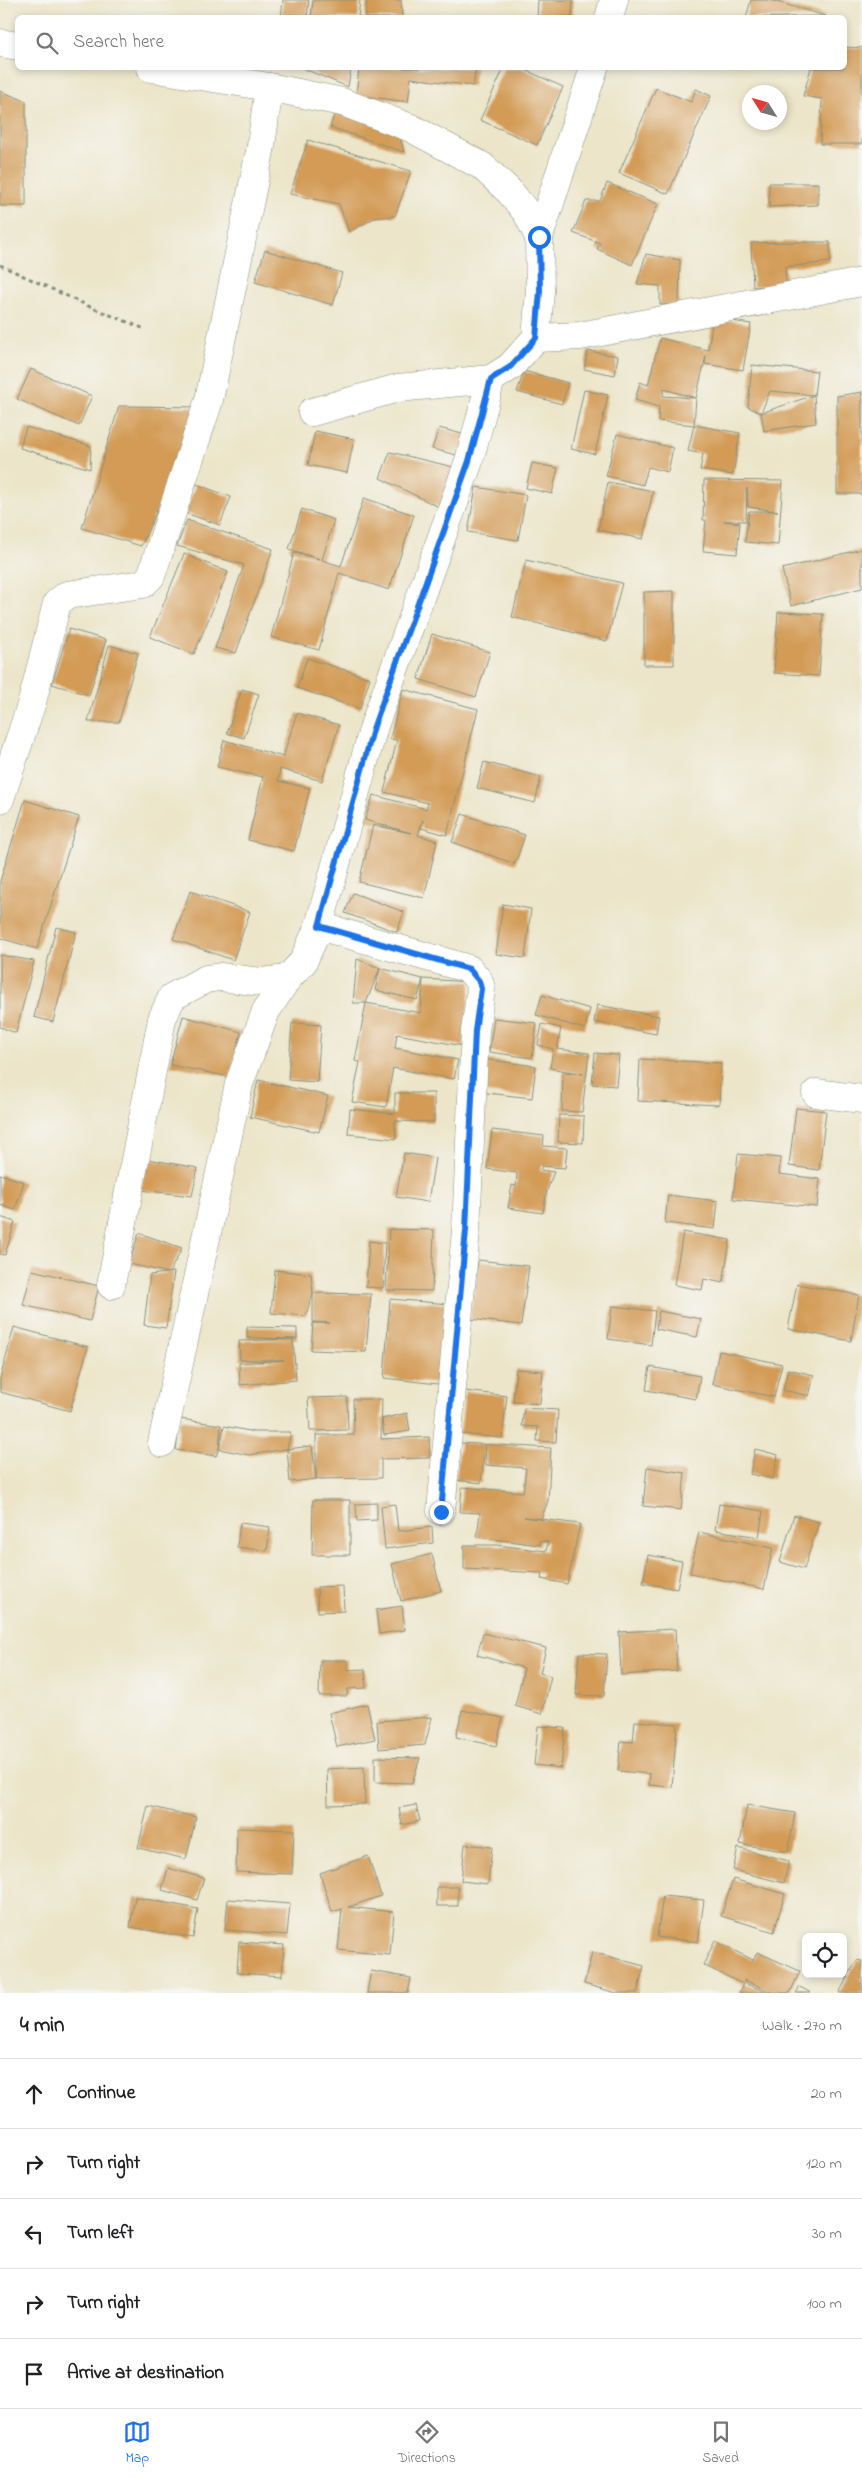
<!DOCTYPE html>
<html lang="en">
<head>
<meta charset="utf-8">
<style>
	:root { --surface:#fff; --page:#f2f2f2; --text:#202124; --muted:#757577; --line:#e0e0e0; --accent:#1a73e8 }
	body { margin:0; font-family:"Indie Flower",sans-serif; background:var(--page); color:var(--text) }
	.controls { position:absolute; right:15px; bottom:15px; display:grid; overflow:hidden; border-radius:8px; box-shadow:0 2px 8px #0003 }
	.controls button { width:45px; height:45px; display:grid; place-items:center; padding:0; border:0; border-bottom:1px solid var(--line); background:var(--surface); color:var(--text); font:25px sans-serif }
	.compass { position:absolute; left:742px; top:85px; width:45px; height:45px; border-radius:50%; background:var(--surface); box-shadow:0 2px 8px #0003; rotate:307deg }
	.stop { position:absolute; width:15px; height:15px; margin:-11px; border:4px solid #1a73e8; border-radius:50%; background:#fff }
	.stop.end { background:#1a73e8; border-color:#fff; box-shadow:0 1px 5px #0008 }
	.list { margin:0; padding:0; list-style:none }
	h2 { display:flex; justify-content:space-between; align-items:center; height:65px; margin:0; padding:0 20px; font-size:21px }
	h2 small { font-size:16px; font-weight:400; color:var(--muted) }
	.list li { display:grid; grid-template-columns:32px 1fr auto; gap:15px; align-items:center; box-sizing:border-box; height:70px; padding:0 20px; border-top:1px solid var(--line) }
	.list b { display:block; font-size:19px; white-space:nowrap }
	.list em { font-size:16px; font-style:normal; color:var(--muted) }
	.icon { flex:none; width:28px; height:28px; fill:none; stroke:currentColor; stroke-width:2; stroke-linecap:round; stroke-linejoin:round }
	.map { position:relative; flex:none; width:862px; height:1993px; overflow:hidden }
	.search { position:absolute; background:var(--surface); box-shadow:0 2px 8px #0003; left:15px; right:15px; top:15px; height:55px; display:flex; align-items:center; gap:12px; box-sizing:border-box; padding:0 18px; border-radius:8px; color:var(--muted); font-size:19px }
	.sheet { height:415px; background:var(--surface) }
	nav { display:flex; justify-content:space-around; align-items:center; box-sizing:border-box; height:70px; border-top:1px solid var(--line); background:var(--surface); font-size:14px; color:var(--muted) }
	nav a { display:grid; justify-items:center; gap:2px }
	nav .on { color:var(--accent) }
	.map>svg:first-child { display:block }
	.building { fill:#d39b57 }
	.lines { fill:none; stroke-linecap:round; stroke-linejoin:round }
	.street-casing { stroke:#86917e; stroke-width:29 }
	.path { stroke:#86917e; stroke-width:3; stroke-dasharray:4 4; stroke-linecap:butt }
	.street { stroke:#fff; stroke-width:28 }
	.route { stroke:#1a73e8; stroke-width:6 }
</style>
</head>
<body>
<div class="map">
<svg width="862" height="1993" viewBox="0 0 862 1993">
	<rect width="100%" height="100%" fill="#f6f6f2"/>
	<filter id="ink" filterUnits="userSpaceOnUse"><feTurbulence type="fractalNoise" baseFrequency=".02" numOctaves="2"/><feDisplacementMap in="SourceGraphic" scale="10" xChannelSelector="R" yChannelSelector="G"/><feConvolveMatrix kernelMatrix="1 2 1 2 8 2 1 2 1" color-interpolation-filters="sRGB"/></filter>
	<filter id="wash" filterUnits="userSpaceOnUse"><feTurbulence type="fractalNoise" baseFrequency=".0096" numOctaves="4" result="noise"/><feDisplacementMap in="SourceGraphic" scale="20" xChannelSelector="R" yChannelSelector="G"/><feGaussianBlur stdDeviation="1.12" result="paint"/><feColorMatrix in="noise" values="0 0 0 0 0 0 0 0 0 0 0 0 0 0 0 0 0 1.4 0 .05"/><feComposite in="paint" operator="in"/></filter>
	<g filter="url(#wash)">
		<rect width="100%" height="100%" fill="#ece5c9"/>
		<g id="blocks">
			<!-- building -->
			<g class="building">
				<polygon points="283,0 309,0 307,18 281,18"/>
				<polygon points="313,0 360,0 358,18 311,18"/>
				<polygon points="367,0 401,0 402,18 365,18"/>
				<polygon points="538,0 573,0 572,18 537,18"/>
				<polygon points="751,0 770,0 826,16 746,18"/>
				<polygon points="844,47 862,48 862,144 820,144 822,99 803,96 811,68 844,68"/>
				<polygon points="302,68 351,68 348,87"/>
				<polygon points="359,68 476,68 473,86 411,78 408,102 356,95"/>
				<polygon points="504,68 521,68 563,87 537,145 480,120"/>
				<polygon points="656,88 691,102 696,89 711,96 668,194 619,173"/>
				<polygon points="0,91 26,101 26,206 0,206"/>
				<polygon points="336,110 399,132 404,152 330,127"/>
				<polygon points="308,140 411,171 395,216 374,218 349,232 339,204 290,194"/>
				<polygon points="607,183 658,204 632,265 597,249 600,243 573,233 586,201 600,201"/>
				<polygon points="769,183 818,183 818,205 769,207"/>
				<polygon points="785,242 830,242 830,262 785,267 786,285 753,287 751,243"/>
				<polygon points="265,250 342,273 333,305 255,282"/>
				<polygon points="646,254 680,260 679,304 660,305 660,286 637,284"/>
				<polygon points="713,318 751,324 743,370 705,364 706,356 696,398 664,389 663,396 696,398 694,425 658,421 659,407 635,400 640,382 648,385 660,338 708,350"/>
				<polygon points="588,351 618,356 615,375 584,369"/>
				<polygon points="752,365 817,371 814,395 770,391 761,413 748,407"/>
				<polygon points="31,369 92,396 79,426 17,399"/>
				<polygon points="524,371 568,383 562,404 517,392"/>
				<polygon points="584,390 608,395 595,454 571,449"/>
				<polygon points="862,392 862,494 837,494 837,396"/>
				<polygon points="814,395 816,423 764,431 761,413"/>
				<polygon points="119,406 203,407 141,546 82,528"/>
				<polygon points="694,425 740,433 733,475 700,470 703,454 688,451"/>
				<polygon points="26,427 91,446 90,469 20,448"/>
				<polygon points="439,428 466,435 461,456 432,449"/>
				<polygon points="315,431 354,439 347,473 308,465"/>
				<polygon points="617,434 673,448 668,472 648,467 643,485 606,476"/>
				<polygon points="390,452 458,468 441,508 380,478"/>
				<polygon points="532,463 558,468 552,494 526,488"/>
				<polygon points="704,480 783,481 778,545 745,542 749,511 778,511 748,507 747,488 746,521 724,521 740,523 737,554 703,551 706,520 703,520"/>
				<polygon points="608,482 653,491 643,539 598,530"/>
				<polygon points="196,484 231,497 220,525 185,513"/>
				<polygon points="476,487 526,495 518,540 468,532"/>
				<polygon points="364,498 414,515 389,590 339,573 319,650 271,637 294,553 320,559 289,549 302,509 334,520 322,560 341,566"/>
				<polygon points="187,520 273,549 236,653 215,648 244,565 177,546"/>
				<polygon points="862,549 862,588 791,606 782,569"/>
				<polygon points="184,554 228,572 194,654 150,637"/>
				<polygon points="526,560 622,583 607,641 512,617"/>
				<polygon points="674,591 674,665 644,665 644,592"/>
				<polygon points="778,612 823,614 819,676 774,673"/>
				<polygon points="69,629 106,640 89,695 52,684"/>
				<polygon points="432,634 490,652 476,697 418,679"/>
				<polygon points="109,645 138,653 119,722 88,722"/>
				<polygon points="307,658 370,678 360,709 297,688"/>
				<polygon points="242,689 259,694 244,738 227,733"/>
				<polygon points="403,689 478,709 447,835 421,828 423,820 418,835 437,841 424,898 359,882 373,825 411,833 365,820 373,795 426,809 428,803 384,792 397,740 390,739"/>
				<polygon points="297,713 339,725 322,781 280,769 278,781 310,788 294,851 248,840 263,777 217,767 224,740 283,757"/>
				<polygon points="484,762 541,777 535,803 477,788"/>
				<polygon points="25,800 79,817 37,949 0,938 0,881"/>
				<polygon points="462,814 525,835 515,864 452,842"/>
				<polygon points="190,891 250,912 233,960 173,939"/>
				<polygon points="353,893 404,912 397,932 345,913"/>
				<polygon points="503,904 531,909 525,958 496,954"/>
				<polygon points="56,927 76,932 53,1022 34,1017"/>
				<polygon points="0,955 34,961 16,1033 0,1027"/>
				<polygon points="357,959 380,968 366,1003 353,1003"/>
				<polygon points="380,968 423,979 471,982 463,1046 397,1034 395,1048 458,1060 454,1079 393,1068 386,1107 352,1102 360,1062 355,1061 366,1003 421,1013 423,979 417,1000 375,990"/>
				<polygon points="542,995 590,1009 585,1029 536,1015"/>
				<polygon points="597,1005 659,1016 656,1034 594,1022"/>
				<polygon points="183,1016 241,1032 230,1077 170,1065"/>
				<polygon points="494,1018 537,1023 532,1058 489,1052"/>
				<polygon points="292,1023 321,1025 317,1082 288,1080"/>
				<polygon points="542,1024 561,1028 557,1049 589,1053 582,1112 562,1111 563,1072 583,1074 550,1068 553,1049 538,1045"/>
				<polygon points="595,1053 619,1055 616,1086 592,1084"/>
				<polygon points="482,1059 536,1066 532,1098 478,1092"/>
				<polygon points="640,1059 721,1063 719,1105 638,1101"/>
				<polygon points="258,1080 328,1096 319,1132 250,1117"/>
				<polygon points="395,1093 434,1093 434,1122 395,1121 396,1139 348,1134 350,1109 395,1114"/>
				<polygon points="796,1108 826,1111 819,1170 789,1166"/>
				<polygon points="559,1115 584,1116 583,1143 558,1142"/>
				<polygon points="492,1130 544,1136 543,1146 567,1148 565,1168 542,1166 540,1170 554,1172 547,1190 543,1213 508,1208 512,1185 516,1186 517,1173 487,1169"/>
				<polygon points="404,1153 435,1158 428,1202 396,1197"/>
				<polygon points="738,1154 781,1158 779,1174 820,1179 817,1207 733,1199"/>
				<polygon points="147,1159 198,1168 192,1196 141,1190"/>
				<polygon points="0,1174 24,1182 15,1210 0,1205"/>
				<polygon points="668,1195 718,1201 715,1229 665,1223"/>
				<polygon points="0,1217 15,1222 5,1255 0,1254"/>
				<polygon points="389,1229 434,1230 432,1291 386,1290"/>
				<polygon points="683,1232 730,1240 723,1283 704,1279 702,1290 674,1285"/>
				<polygon points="139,1233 182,1248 169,1273 129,1264"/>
				<polygon points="369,1241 385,1243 383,1288 366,1287"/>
				<polygon points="478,1260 529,1266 521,1325 470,1319"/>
				<polygon points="32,1270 99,1286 90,1321 23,1305"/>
				<polygon points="275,1270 311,1274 313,1293 306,1316 271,1313"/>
				<polygon points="174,1272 166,1328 144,1325 150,1275"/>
				<polygon points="797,1284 859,1295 851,1341 788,1329"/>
				<polygon points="313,1293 371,1294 366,1352 311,1350 313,1323 330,1323 313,1322"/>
				<polygon points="390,1299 449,1304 438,1384 384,1378"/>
				<polygon points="612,1306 655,1311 651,1345 608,1339"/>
				<polygon points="659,1311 701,1319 697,1337 656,1329"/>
				<polygon points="14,1327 88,1347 70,1411 0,1392 0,1379"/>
				<polygon points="247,1327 297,1328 297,1339 247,1338"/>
				<polygon points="293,1339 296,1380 240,1385 239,1363 284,1360 240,1360 239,1341"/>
				<polygon points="719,1351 782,1364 774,1397 712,1384"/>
				<polygon points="650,1367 700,1376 696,1399 646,1390"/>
				<polygon points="516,1369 543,1371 540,1404 513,1402"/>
				<polygon points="788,1369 814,1375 809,1396 783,1390"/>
				<polygon points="465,1391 507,1396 502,1438 460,1434"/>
				<polygon points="347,1397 348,1430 310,1431 308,1398"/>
				<polygon points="353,1399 382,1399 381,1439 429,1437 430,1458 381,1459 381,1478 316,1479 316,1435 354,1435"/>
				<polygon points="524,1408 558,1410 556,1442 537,1441 538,1427 522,1426"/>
				<polygon points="407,1413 410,1431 384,1435 382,1419"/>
				<polygon points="180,1419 221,1425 219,1449 224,1426 254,1432 291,1432 287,1449 249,1455 219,1449 216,1456 176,1450"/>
				<polygon points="460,1443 551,1448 548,1501 541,1519 524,1517 580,1524 567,1584 541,1579 542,1573 464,1569 464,1545 497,1545 546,1551 548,1542 540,1541 540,1545 477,1537 480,1513 460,1512 462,1487 523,1492 526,1468 486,1465 485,1445 481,1483 456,1480"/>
				<polygon points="312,1446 316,1479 290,1482 287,1449"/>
				<polygon points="755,1449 778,1455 773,1479 750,1474"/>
				<polygon points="647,1467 685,1473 681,1510 643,1506"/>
				<polygon points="313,1500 350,1500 350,1555 312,1555"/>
				<polygon points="377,1503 377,1520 357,1521 356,1504"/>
				<polygon points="395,1504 398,1531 432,1527 433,1543 385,1549 381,1506"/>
				<polygon points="719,1504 763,1511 759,1537 715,1530"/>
				<polygon points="794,1515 819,1522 804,1569 780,1562"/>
				<polygon points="240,1523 270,1527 267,1551 237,1547"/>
				<polygon points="699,1532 773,1548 764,1589 690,1573"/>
				<polygon points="432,1554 441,1591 401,1601 392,1564"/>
				<polygon points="648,1555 682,1561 677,1589 643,1583"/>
				<polygon points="343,1586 344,1611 318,1612 317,1587"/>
				<polygon points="402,1606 405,1630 379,1634 376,1610"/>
				<polygon points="675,1629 677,1671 621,1675 619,1632"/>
				<polygon points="483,1633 546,1648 540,1673 551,1676 542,1714 515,1706 524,1668 477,1655"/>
				<polygon points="579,1653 607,1654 604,1696 576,1695"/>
				<polygon points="320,1660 347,1660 347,1670 365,1669 366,1688 348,1689 347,1696 319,1696"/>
				<polygon points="367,1704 375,1739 337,1747 329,1713"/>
				<polygon points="462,1710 503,1718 496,1746 456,1737"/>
				<polygon points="432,1717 425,1745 379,1749 377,1721"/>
				<polygon points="635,1721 677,1724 672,1787 649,1785 650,1774 618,1771 621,1741 633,1742"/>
				<polygon points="538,1726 565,1728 561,1768 534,1765"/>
				<polygon points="375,1757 420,1758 412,1783 375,1782"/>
				<polygon points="364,1767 365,1804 328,1805 327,1769"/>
				<polygon points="416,1805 420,1821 402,1825 399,1808"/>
				<polygon points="747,1805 795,1813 788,1852 740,1844"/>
				<polygon points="148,1806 196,1817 186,1859 138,1848"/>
				<polygon points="237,1828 294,1830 292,1874 236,1872"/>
				<polygon points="465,1844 492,1847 488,1884 461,1881"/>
				<polygon points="738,1848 789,1861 784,1883 733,1870"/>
				<polygon points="368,1856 381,1896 348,1907 394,1912 390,1955 338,1950 342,1909 332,1912 320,1873"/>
				<polygon points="168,1868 204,1878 197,1900 162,1890"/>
				<polygon points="733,1879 785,1894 774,1932 721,1916"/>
				<rect x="437" y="1887" width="21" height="19"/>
				<polygon points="663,1896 704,1900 698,1942 657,1937"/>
				<polygon points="135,1897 198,1909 193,1938 130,1927"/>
				<polygon points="228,1899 290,1904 287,1935 225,1930"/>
				<polygon points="715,1941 753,1960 757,1952 800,1971 790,1993 773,1993 744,1980 744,1983 769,1993 739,1993 743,1984 703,1965"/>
				<polygon points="239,1942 284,1945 282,1976 237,1973"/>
				<polygon points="592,1952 644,1966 637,1993 617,1993 584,1984"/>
				<polygon points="857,1960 862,1961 862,1993 839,1993"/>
				<polygon points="371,1971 411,1978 408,1993 367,1993"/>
				<polygon points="800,1987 811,1993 796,1993"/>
			</g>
		</g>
	</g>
	<g filter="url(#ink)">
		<use href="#blocks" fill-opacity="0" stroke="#86917e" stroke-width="1"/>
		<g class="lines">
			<defs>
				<g id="street">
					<polyline points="609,18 614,0"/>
					<polyline points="0,43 18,46"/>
					<polyline points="151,68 269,87 342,102 411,128 482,166 510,192 527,213 539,237 540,291 536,338 510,367 491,379 398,388 312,412"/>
					<polyline points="539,237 594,68"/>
					<polyline points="536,338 580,336 862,282"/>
					<polyline points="0,799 32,702 57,603 67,595 143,584 151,576 209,400 261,146 269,87"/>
					<polyline points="319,926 469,969 479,981 481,989 475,1031 466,1230 441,1511"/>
					<polyline points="816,1093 862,1099"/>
					<polyline points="111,1285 162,1019 172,997 206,979 220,977 262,982 287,979"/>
					<polyline points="162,1443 239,1084 266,1011 287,979 303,962 319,926 374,726 469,461 491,379"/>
				</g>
			</defs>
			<!-- street casing -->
			<use href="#street" class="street-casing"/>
			<!-- path -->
			<polyline class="path" points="0,265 95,309 145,329"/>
			<!-- street -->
			<use href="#street" class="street"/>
		</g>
	</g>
	<g class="lines" filter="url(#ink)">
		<!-- route -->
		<polyline class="route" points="441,1512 466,1230 475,1031 481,989 479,981 469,969 319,926 374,726 469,461 491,379 510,367 536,338 540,291 539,237"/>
	</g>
</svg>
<div class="controls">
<button><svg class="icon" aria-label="locate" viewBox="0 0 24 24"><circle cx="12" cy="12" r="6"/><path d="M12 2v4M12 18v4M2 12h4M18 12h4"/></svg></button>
</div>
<svg class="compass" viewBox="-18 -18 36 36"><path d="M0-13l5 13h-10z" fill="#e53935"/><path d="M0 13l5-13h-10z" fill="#757577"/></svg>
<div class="stop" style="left:539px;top:237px"></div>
<div class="stop end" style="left:441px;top:1512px"></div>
<div class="search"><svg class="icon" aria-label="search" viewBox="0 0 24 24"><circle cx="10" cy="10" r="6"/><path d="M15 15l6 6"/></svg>Search here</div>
</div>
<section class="sheet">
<h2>4 min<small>Walk · 270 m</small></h2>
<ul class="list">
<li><svg class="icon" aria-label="ahead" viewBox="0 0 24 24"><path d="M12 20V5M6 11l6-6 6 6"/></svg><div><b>Continue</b></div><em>20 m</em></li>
<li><svg class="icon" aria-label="right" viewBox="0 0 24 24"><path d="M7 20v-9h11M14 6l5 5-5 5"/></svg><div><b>Turn right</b></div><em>120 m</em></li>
<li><svg class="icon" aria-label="left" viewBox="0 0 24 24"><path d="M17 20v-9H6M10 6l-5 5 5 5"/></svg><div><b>Turn left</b></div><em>30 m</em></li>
<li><svg class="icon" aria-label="right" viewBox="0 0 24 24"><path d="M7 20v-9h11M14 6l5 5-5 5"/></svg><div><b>Turn right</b></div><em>100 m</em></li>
<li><svg class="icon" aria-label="arrive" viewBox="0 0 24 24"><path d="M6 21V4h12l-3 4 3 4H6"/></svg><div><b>Arrive at destination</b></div></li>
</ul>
</section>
<nav>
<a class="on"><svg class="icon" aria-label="map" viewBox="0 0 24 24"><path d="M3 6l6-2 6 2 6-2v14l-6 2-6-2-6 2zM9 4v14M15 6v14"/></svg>Map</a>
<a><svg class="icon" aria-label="directions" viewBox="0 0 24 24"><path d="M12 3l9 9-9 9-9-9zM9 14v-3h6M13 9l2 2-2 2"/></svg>Directions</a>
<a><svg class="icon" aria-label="saved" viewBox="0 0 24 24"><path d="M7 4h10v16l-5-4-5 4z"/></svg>Saved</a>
</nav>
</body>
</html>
